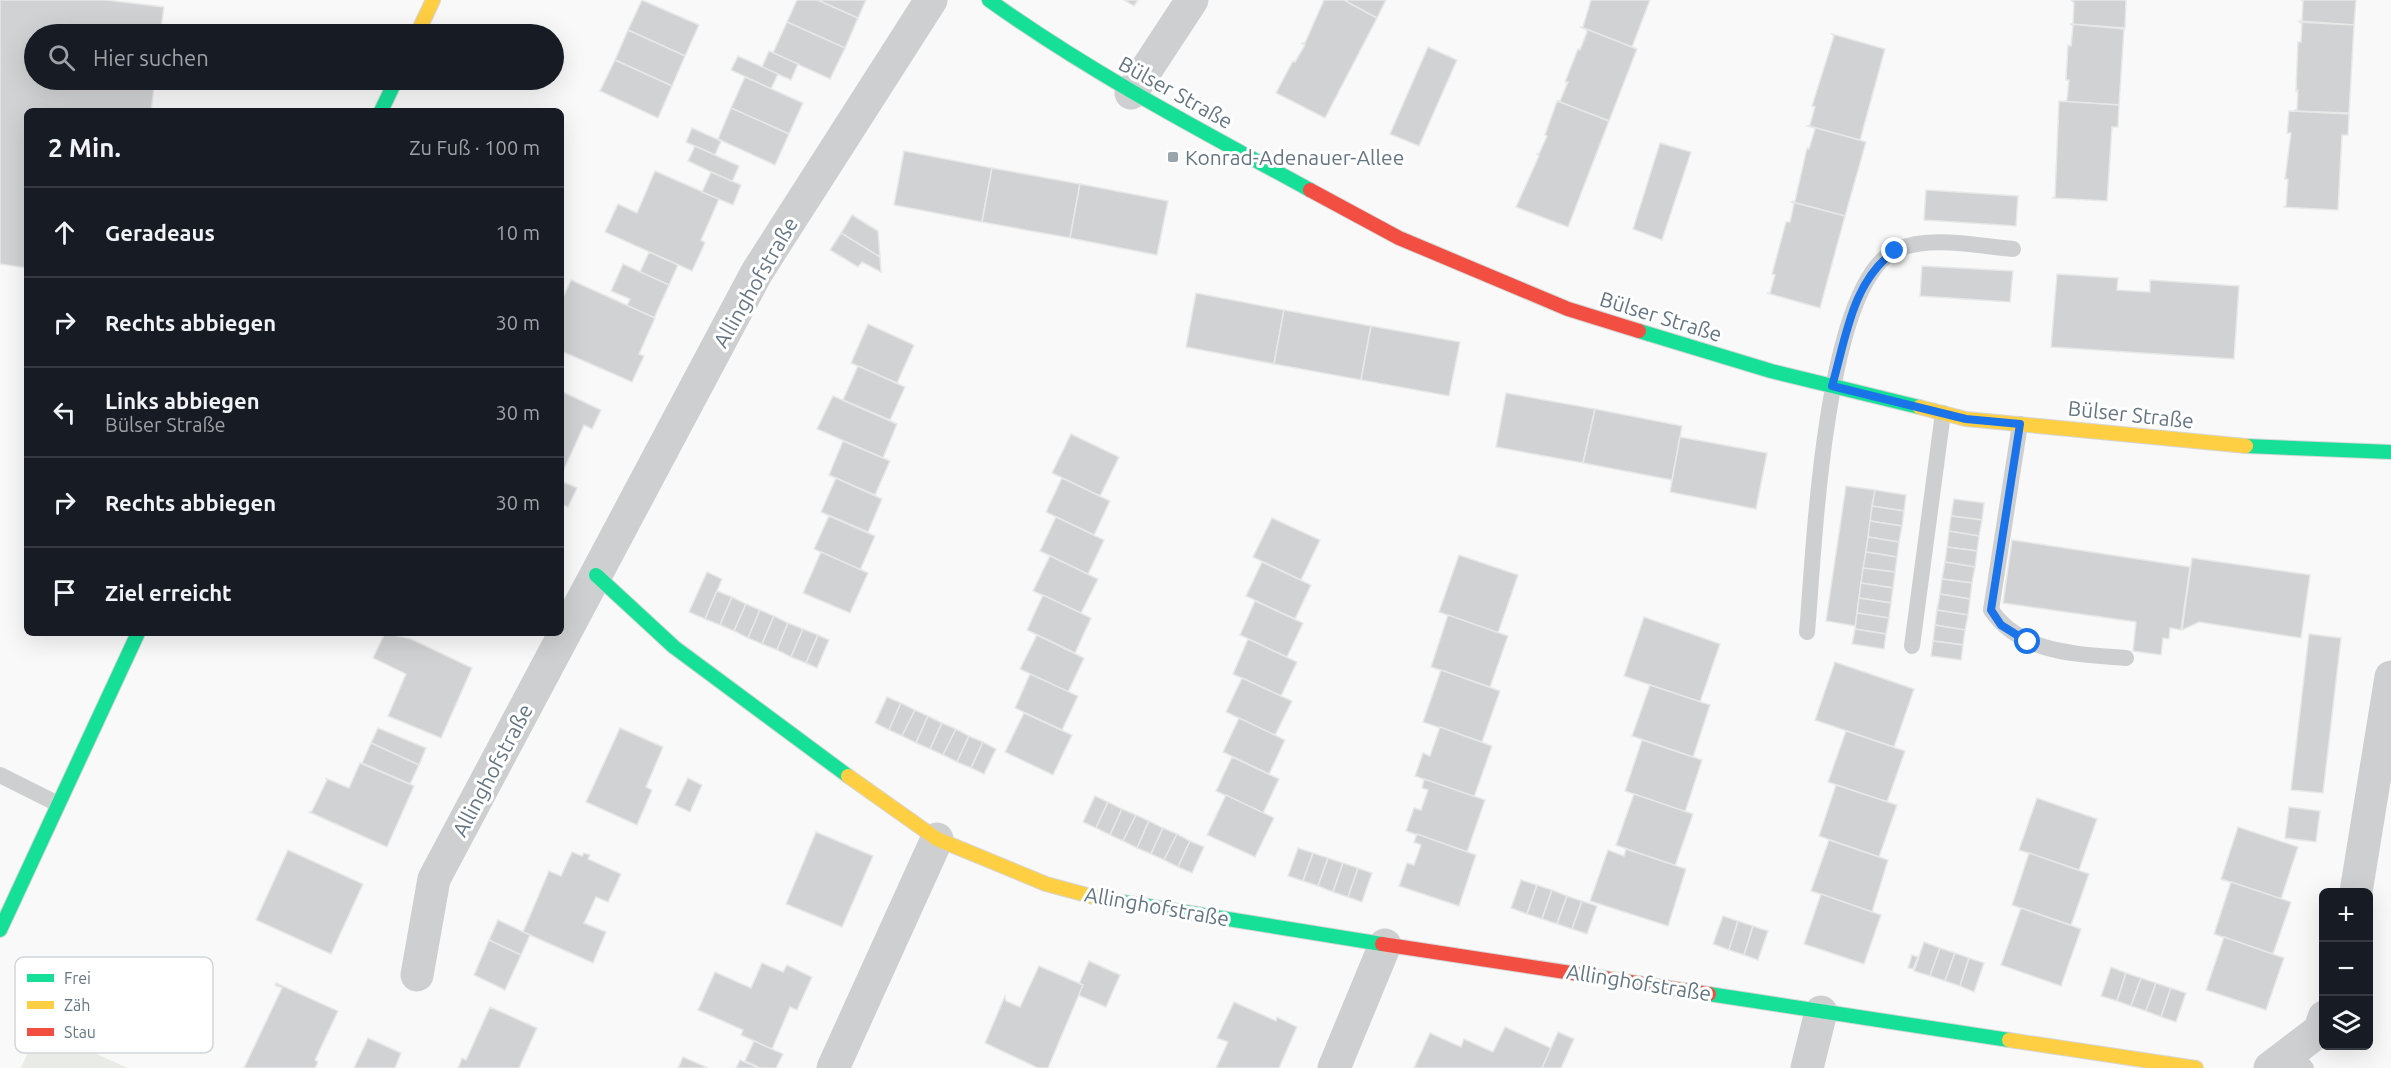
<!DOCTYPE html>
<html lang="de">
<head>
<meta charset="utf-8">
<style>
	:root { --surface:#171b24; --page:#20242c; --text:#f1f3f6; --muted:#9ea1a6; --line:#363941 }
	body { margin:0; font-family:Ubuntu,sans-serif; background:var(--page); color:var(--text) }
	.controls { position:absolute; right:18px; bottom:18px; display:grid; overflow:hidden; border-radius:9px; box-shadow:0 6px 24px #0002 }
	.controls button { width:54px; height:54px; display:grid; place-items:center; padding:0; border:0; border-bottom:2px solid var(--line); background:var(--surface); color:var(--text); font:30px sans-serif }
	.stop { position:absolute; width:18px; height:18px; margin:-14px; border:4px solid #1a73e8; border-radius:50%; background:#fff }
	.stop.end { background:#1a73e8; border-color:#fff; box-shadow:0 2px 6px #0008 }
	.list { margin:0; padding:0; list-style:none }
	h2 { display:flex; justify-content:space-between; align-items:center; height:78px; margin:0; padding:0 24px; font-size:26px }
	h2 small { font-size:20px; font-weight:400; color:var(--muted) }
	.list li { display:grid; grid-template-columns:39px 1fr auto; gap:18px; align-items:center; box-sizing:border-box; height:90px; padding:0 24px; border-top:2px solid var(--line) }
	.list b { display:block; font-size:22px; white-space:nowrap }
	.list p { margin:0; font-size:20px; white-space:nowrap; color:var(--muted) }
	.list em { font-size:20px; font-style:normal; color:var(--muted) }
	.icon { flex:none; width:33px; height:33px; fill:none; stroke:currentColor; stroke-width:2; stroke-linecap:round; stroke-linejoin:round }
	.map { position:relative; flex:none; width:2391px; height:1068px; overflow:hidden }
	.search { position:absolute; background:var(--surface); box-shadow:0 6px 24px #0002; left:24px; top:24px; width:540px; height:66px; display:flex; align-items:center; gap:15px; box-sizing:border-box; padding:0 21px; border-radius:33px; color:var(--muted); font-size:22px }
	.panel { position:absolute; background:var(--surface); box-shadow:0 6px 24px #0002; left:24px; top:108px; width:540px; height:528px; border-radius:9px }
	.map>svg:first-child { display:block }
	.green { fill:#e8ebe6 }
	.building { fill:#d0d2d3; stroke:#e8e8e8; stroke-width:1.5 }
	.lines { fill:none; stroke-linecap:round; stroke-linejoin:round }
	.fast-casing { stroke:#d5d6d7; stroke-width:16 }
	.slow-casing { stroke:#d5d6d7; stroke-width:16 }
	.jam-casing { stroke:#d5d6d7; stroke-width:16 }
	.lane { stroke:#cecfd0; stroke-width:16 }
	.street { stroke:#cecfd0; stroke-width:33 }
	.fast { stroke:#16e098; stroke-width:14 }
	.slow { stroke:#ffcf43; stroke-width:14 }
	.jam { stroke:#f24e42; stroke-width:14 }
	.route { stroke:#1a73e8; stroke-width:8 }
	.poi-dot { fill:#99a4ac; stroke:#fff; stroke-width:2 }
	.labels { text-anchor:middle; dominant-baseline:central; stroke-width:6; stroke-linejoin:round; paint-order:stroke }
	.street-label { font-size:21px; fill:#657683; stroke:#fff }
	.poi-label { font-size:21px; fill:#657683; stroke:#fff; text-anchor:start }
	.key { fill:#fff; stroke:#d1d6da; stroke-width:1.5 }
	.key-label { font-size:16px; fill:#657683 }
</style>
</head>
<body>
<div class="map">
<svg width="2391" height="1068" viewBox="0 0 2391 1068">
	<rect width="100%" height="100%" fill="#f9f9f9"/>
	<!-- green -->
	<polygon class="green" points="39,1028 128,1068 21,1068"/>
	<!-- building -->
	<g class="building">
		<polygon points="0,0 106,0 164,7 160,34 34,34 34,80 155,80 151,111 27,111 27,268 0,264"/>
		<polygon points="642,0 699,25 685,56 628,30"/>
		<polygon points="797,0 818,0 858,18 845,48 787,22"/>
		<polygon points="818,0 866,0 858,18"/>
		<polygon points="1124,0 1138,0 1134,6"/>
		<polygon points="1324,0 1344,0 1377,18 1325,118 1276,93 1293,61 1295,62 1305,45 1301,43 1305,43"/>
		<polygon points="1344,0 1386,0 1377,18"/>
		<polygon points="1591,0 1650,0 1632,47 1580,27 1583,27"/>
		<polygon points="2071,0 2126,0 2125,28 2070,24 2073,23 2074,3"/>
		<polygon points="2356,0 2354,25 2300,21 2302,20 2303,1 2301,0"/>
		<polygon points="787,22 845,48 830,79 773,53"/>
		<polygon points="2299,22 2354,25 2349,113 2294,111 2297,109 2298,90 2296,91 2298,42 2301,42 2302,24"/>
		<polygon points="2070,24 2124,29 2119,105 2064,102 2067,100 2069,80 2066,80 2068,45 2071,46 2073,26"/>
		<polygon points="1586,29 1637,49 1609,121 1557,101 1560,101 1568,82 1565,82 1578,49 1580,50 1587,32"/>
		<polygon points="628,30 685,56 672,86 615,60"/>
		<polygon points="1832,34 1885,49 1860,140 1807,126 1810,125 1815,107 1812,106 1834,36"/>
		<polygon points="1428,47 1457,60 1419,146 1390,134"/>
		<polygon points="769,51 798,64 791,80 762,67"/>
		<polygon points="738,56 778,74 771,89 731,70"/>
		<polygon points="615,60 672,86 658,118 600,91"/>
		<polygon points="745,77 803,103 789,134 731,108"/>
		<polygon points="1557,101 1609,121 1568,227 1516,207 1539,156 1537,154 1539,154 1547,136 1545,135"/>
		<polygon points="2059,101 2119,105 2118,127 2112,127 2107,201 2052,198 2055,197"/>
		<polygon points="731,108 789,134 775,165 718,139"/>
		<polygon points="2289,111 2349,114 2348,135 2342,135 2338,210 2283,207 2286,206 2288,179 2285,179 2291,133 2287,133"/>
		<polygon points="1813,127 1866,142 1845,216 1792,202 1795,201 1807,148 1809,149 1815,129"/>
		<polygon points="692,128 721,141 715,155 686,142"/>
		<polygon points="1660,143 1691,152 1662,240 1633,229"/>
		<polygon points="695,146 739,166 732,182 688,161"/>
		<polygon points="904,151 992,168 982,222 894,205"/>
		<polygon points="992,168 1080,184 1070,238 982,222"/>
		<polygon points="655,171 719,199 701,240 705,243 692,271 605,232 618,204 637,213"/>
		<polygon points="711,172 741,185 733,205 702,192"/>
		<polygon points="1080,184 1168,201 1157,255 1070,238"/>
		<polygon points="1926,190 2018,196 2016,226 1924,220"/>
		<polygon points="1792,202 1845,216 1820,308 1767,293 1770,293 1775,275 1772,274 1786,222 1790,222 1794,204"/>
		<polygon points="852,215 878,231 880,257 841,233"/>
		<polygon points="841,233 880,257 881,272 862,262 858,267 830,250"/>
		<polygon points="649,252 678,265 669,285 640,272"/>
		<polygon points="623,264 669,285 654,318 627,306 630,299 611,291"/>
		<polygon points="1922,266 2013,271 2010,302 1920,296"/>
		<polygon points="2057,274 2118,278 2117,290 2150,292 2150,280 2239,286 2234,359 2051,347"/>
		<polygon points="571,280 655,318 639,354 644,356 632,382 561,351 561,302"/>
		<polygon points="1196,293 1284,310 1274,364 1186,347"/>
		<polygon points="1284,310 1371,326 1361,380 1274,364"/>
		<polygon points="868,324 914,345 897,383 851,363"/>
		<polygon points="1371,326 1460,342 1449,396 1361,380"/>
		<polygon points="858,366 905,387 890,420 843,400"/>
		<polygon points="561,391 601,410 592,429 584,425 561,476"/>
		<polygon points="1506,393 1595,409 1583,463 1496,447"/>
		<polygon points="833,396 897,424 883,458 817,429"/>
		<polygon points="1595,409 1682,426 1672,480 1583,463"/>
		<polygon points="1071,434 1119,457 1100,496 1052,473"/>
		<polygon points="1680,437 1767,453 1756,509 1670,492"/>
		<polygon points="843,441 890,461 875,495 829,475"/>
		<polygon points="836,478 882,499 868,532 821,512"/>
		<polygon points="1062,478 1110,501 1094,535 1046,512"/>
		<polygon points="561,481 577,488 568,507 561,504"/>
		<polygon points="1846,486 1875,490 1855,626 1826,621"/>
		<polygon points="1875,490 1906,495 1904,511 1872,506"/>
		<polygon points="1954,499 1984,503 1982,520 1951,516"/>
		<polygon points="1872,506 1904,511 1902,526 1870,521"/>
		<polygon points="829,516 875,536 860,570 814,549"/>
		<polygon points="1951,516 1982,520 1979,536 1949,531"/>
		<polygon points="1056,517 1104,540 1088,574 1040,551"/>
		<polygon points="1272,518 1320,540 1301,580 1253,557"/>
		<polygon points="1870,521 1902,526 1899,542 1868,537"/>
		<polygon points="1949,531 1979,536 1977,551 1947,547"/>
		<polygon points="1868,537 1899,542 1897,557 1866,552"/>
		<polygon points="2012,540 2190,567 2181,630 2170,628 2169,639 2163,638 2161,655 2133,651 2136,622 2003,603"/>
		<polygon points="1947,547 1977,551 1975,567 1945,562"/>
		<polygon points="821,552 868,573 850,613 803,593"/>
		<polygon points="1866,552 1897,557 1895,572 1863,568"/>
		<polygon points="1459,555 1518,575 1498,633 1439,612"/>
		<polygon points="1050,556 1098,579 1081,613 1033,591"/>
		<polygon points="2192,558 2310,575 2301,638 2199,622 2182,630"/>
		<polygon points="1262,562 1311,585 1295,619 1246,596"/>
		<polygon points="1945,562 1975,567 1972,583 1942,579"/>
		<polygon points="1863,568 1895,572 1893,588 1861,583"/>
		<polygon points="707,572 722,579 705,619 689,612"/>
		<polygon points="1942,579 1972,583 1970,599 1940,594"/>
		<polygon points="1861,583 1893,588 1891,603 1859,598"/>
		<polygon points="717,591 732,597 720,625 705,619"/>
		<polygon points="1940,594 1970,599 1968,615 1937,610"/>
		<polygon points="1043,595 1091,618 1075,653 1027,630"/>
		<polygon points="732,597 746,604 734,631 720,625"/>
		<polygon points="1859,598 1891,603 1889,618 1857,613"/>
		<polygon points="1255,601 1303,623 1287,657 1240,635"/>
		<polygon points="746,604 760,610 748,638 734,631"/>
		<polygon points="760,610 774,616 762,644 748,638"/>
		<polygon points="1937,610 1968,615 1965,630 1935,625"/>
		<polygon points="1857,613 1889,618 1886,634 1855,629"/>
		<polygon points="1448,615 1508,636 1490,687 1431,667"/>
		<polygon points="774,616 788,623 777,650 762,644"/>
		<polygon points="1644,617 1720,644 1700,702 1624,676"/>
		<polygon points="788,623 803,629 791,657 777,650"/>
		<polygon points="1935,625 1965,630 1963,645 1933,641"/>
		<polygon points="803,629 818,635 806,663 791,657"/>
		<polygon points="1855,629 1886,634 1884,649 1852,644"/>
		<polygon points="385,633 411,639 472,668 441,738 388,716 406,674 373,658"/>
		<polygon points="2309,634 2341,638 2323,793 2291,790"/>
		<polygon points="818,635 829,640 817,668 806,663"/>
		<polygon points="1037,635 1084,658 1068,692 1020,669"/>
		<polygon points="1248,639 1297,662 1281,696 1233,674"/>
		<polygon points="1933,641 1963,645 1961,660 1931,656"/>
		<polygon points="1835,662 1914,689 1894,747 1815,720"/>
		<polygon points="1441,670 1500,691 1482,742 1423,722"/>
		<polygon points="1030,674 1078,696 1062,730 1015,708"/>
		<polygon points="1242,678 1292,701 1275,735 1226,712"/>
		<polygon points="1650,685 1710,705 1693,757 1632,736"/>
		<polygon points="887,697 901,703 889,730 875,723"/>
		<polygon points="901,703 915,710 902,736 889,730"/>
		<polygon points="915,710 928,716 916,743 902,736"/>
		<polygon points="1024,713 1072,735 1053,775 1005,752"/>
		<polygon points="928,716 942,723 930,749 916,743"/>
		<polygon points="1239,718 1285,740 1269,774 1223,752"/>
		<polygon points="942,723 956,729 943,755 930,749"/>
		<polygon points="1440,727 1492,746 1474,797 1415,776 1423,753 1430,756"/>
		<polygon points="378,728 426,748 419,765 371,743"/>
		<polygon points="620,728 663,747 646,787 652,790 637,825 586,802"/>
		<polygon points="956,729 969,736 957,762 943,755"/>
		<polygon points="1846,731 1905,751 1887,802 1828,782"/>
		<polygon points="969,736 983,742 971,768 957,762"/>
		<polygon points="1642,740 1702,760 1685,812 1625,791"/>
		<polygon points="983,742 996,749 984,774 971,768"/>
		<polygon points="371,743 419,765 410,784 362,763"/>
		<polygon points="1232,757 1279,779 1263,813 1216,791"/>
		<polygon points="360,763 414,786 387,847 309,812 312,811 327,780 325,778 349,788"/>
		<polygon points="688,778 702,785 690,812 675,805"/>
		<polygon points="1424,779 1485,800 1467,852 1406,831 1414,808 1421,810 1428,790 1422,788"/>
		<polygon points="1836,785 1897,805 1879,857 1819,836"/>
		<polygon points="1634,794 1693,814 1675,866 1616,845"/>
		<polygon points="1226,795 1274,818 1255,857 1207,835"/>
		<polygon points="1095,796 1108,802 1096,828 1083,822"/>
		<polygon points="2037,798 2097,819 2079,870 2019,850"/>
		<polygon points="1108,802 1122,809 1110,835 1096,828"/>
		<polygon points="2289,807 2320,811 2316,842 2285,838"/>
		<polygon points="1122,809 1136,815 1123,841 1110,835"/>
		<polygon points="1136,815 1149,821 1137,848 1123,841"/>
		<polygon points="1149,821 1163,828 1151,854 1137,848"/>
		<polygon points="2238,827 2298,847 2281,899 2221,879"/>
		<polygon points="1163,828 1177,834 1164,860 1151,854"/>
		<polygon points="816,832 873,856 842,927 786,904"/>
		<polygon points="1177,834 1190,841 1178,867 1164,860"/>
		<polygon points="1417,834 1476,855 1459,906 1399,886 1407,863 1414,865 1421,845 1414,842"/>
		<polygon points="1829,840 1888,860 1872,912 1811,891"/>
		<polygon points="1190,841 1204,847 1192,873 1178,867"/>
		<polygon points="1298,848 1313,853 1303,881 1288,876"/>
		<polygon points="1626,849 1686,869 1668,926 1590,901 1608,850 1624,856"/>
		<polygon points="288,850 363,884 331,954 256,920"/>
		<polygon points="572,852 582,856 584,853 590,855 588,859 621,874 608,902 596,897 584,923 606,932 593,963 523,932 549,871 561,876"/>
		<polygon points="1313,853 1328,858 1318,886 1303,881"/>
		<polygon points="2029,853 2089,874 2071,925 2012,905"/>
		<polygon points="1328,858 1343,863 1333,892 1318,886"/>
		<polygon points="1343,863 1358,868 1348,897 1333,892"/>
		<polygon points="1358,868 1372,873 1362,902 1348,897"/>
		<polygon points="1521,880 1537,885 1527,914 1511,908"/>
		<polygon points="2231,882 2291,902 2273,954 2214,934"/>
		<polygon points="1537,885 1552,890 1542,919 1527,914"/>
		<polygon points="1552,890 1567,896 1557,924 1542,919"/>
		<polygon points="1821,894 1881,915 1864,964 1804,944"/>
		<polygon points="1567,896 1582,901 1572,929 1557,924"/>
		<polygon points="1582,901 1597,906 1587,934 1572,929"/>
		<polygon points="2021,908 2081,929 2061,986 2001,965"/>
		<polygon points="1723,916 1738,921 1729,950 1713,944"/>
		<polygon points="498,920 530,935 521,955 489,940"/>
		<polygon points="1738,921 1753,926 1744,955 1729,950"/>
		<polygon points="1753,926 1768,931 1758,960 1744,955"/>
		<polygon points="2224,937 2284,958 2266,1010 2206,990"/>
		<polygon points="489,940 521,955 505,990 474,975"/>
		<polygon points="1924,942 1940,948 1930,976 1914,971"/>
		<polygon points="1940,948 1955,953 1945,981 1930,976"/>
		<polygon points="1955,953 1969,958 1960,986 1945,981"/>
		<polygon points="1912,955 1918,957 1913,969 1908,968"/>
		<polygon points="1969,958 1984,963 1974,992 1960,986"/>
		<polygon points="1089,961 1120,975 1106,1007 1078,995 1083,985 1079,984"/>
		<polygon points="762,963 783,972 787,965 812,977 797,1010 790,1007 772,1049 741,1035 743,1030 698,1010 715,972 751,988"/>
		<polygon points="1039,966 1083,985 1048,1068 1038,1068 985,1043 1005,996 1006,1001 1020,1007"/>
		<polygon points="2111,967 2126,973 2117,1001 2101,996"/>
		<polygon points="2126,973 2141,978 2131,1006 2117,1001"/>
		<polygon points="2141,978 2156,983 2146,1011 2131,1006"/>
		<polygon points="276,983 338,1011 315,1060 318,1062 315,1068 244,1068 282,988 275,985"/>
		<polygon points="2156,983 2171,988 2161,1017 2146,1011"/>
		<polygon points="2171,988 2186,993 2176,1022 2161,1017"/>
		<polygon points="1234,1002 1276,1021 1277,1017 1297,1027 1279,1068 1216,1068 1228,1042 1217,1038"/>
		<polygon points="490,1007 537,1028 519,1068 458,1068 462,1058 466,1060"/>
		<polygon points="1505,1027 1551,1048 1542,1068 1414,1068 1430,1033 1461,1047 1464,1039 1493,1052"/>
		<polygon points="1558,1032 1574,1039 1561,1068 1542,1068"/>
		<polygon points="368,1038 401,1053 395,1068 354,1068"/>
		<polygon points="754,1041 783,1054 776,1068 760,1068 745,1061"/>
		<polygon points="683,1057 708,1068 678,1068"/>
		<polygon points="740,1060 759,1068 736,1068"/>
	</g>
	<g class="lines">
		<defs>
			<g id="fast">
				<path d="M989 0C1091 73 1200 130 1310 190"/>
				<polyline points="381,111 396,80"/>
				<polyline points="1639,331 1771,371 1919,407"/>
				<polyline points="2246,446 2391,452"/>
				<polyline points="596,575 674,647 848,776"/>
				<polyline points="1098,898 1382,944"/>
				<polyline points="0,930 138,633"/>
				<polyline points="1709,994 2009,1040"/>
			</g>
			<g id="slow">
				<polyline points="417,34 433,0"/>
				<polyline points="1919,407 1966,419 2246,446"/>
				<polyline points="848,776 937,839 1046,884 1098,898"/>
				<polyline points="2009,1040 2196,1068"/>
			</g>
			<g id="jam">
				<polyline points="1310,190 1399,238 1568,309 1639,331"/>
				<polyline points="1382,944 1709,994"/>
			</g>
		</defs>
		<!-- fast casing -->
		<use href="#fast" class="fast-casing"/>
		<!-- slow casing -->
		<use href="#slow" class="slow-casing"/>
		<!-- jam casing -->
		<use href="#jam" class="jam-casing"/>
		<!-- lane -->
		<g class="lane">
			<path d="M2020 424 1991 610C2021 654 2078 654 2126 658"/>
			<path d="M1807 632C1814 556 1823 284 1896 250 1930 235 1977 246 2013 249"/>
			<polyline points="1912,646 1943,413"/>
			<polyline points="0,775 58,804"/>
			<polyline points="2292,1051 2306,1068"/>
		</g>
		<!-- street -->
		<g class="street">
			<polyline points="1131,93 1192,0"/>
			<polyline points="2356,892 2391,677"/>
			<polyline points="417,975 434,879 757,272 931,0"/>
			<polyline points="833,1068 937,839"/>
			<polyline points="1334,1068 1385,945"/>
			<polyline points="1807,1068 1821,1012"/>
			<polyline points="2270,1068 2320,1030 2324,1017"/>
		</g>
		<!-- fast -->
		<use href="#fast" class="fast"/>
		<!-- slow -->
		<use href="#slow" class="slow"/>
		<!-- jam -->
		<use href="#jam" class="jam"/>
	</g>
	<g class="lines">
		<!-- route -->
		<path class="route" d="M1895 251C1852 281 1846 338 1832 386L1966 419 2020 424 1991 610 2001 625 2028 642"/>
	</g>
	<!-- markers -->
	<rect class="poi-dot" x="1167" y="151" width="12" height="12" rx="3"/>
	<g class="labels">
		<!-- street labels -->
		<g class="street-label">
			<text transform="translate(1176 92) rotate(29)">Bülser Straße</text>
			<text transform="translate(755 282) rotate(-60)">Allinghofstraße</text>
			<text transform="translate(1661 316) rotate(17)">Bülser Straße</text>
			<text transform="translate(2131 414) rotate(6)">Bülser Straße</text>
			<text transform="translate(492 770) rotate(-62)">Allinghofstraße</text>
			<text transform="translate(1157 906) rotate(10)">Allinghofstraße</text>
			<text transform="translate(1639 982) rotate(9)">Allinghofstraße</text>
		</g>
		<!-- poi labels -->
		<g class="poi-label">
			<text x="1185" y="157">Konrad-Adenauer-Allee</text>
		</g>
	</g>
	<!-- legend -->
	<rect x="15" y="957" width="198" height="96" rx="9" class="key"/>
	<rect x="27" y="974" width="27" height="8" fill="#16e098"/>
	<rect x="27" y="1001" width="27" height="8" fill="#ffcf43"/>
	<rect x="27" y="1028" width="27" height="8" fill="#f24e42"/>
	<g class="key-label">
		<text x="64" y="984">Frei</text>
		<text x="64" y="1011">Zäh</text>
		<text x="64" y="1038">Stau</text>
	</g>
</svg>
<div class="controls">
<button>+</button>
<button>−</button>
<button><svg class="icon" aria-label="layers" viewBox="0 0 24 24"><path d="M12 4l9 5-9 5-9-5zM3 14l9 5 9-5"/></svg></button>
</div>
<div class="stop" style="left:2028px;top:642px"></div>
<div class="stop end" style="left:1895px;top:251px"></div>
<div class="search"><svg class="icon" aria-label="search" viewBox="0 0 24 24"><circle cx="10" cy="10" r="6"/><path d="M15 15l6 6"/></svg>Hier suchen</div>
<section class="panel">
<h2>2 Min.<small>Zu Fuß · 100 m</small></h2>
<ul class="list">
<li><svg class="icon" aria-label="ahead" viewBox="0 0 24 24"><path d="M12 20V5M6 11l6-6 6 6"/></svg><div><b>Geradeaus</b></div><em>10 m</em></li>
<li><svg class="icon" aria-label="right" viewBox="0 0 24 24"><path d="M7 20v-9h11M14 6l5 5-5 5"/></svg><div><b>Rechts abbiegen</b></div><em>30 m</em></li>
<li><svg class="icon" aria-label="left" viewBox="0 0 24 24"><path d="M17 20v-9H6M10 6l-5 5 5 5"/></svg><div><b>Links abbiegen</b><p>Bülser Straße</p></div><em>30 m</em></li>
<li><svg class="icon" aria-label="right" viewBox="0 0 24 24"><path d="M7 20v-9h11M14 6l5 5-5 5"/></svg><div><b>Rechts abbiegen</b></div><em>30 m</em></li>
<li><svg class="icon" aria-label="arrive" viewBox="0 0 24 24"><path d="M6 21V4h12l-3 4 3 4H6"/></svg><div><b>Ziel erreicht</b></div></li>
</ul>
</section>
</div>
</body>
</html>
